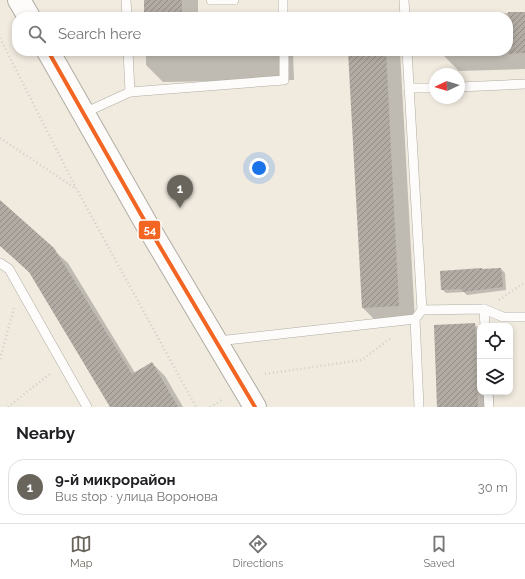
<!DOCTYPE html>
<html lang="en">
<head>
<meta charset="utf-8">
<style>
	:root { --surface:#fff; --page:#f2f2f2; --text:#202124; --muted:#757577; --line:#e0e0e0; --accent:#69655c }
	body { margin:0; font-family:Raleway,sans-serif; background:var(--page); color:var(--text) }
	.controls { position:absolute; right:12px; bottom:12px; display:grid; overflow:hidden; border-radius:8px; box-shadow:0 2px 6px #0003 }
	.controls button { width:36px; height:36px; display:grid; place-items:center; padding:0; border:0; border-bottom:1px solid var(--line); background:var(--surface); color:var(--text); font:20px sans-serif }
	.compass { position:absolute; left:429px; top:68px; width:36px; height:36px; border-radius:50%; background:var(--surface); box-shadow:0 2px 6px #0003; rotate:266deg }
	.you { position:absolute; left:259px; top:168px; width:14px; height:14px; margin:-10px; border:3px solid #fff; border-radius:50%; background:#1a73e8; box-shadow:0 0 0 6px #1a73e833 }
	.badge { display:grid; place-items:center; width:26px; height:26px; border-radius:50%; background:var(--accent); color:#fff; font-size:13px; font-weight:700 }
	.pin { position:absolute; translate:-50% -33px; filter:drop-shadow(0 1px 2px #0008) }
	.pin::after { content:''; position:absolute; top:21px; width:14px; height:12px; background:inherit; clip-path:polygon(0 0,100% 0,50% 100%) }
	.list { margin:0; padding:0; list-style:none }
	h2 { display:flex; justify-content:space-between; align-items:center; height:52px; margin:0; padding:0 16px; font-size:17px }
	h2 small { font-size:13px; font-weight:400; color:var(--muted) }
	.list li { display:grid; grid-template-columns:26px 1fr auto; gap:12px; align-items:center; box-sizing:border-box; height:56px; margin:0 8px 8px; padding:0 8px; border:1px solid var(--line); border-radius:16px }
	.list b { display:block; font-size:15px; white-space:nowrap }
	.list p { margin:0; font-size:13px; white-space:nowrap; color:var(--muted) }
	.list em { font-size:13px; font-style:normal; color:var(--muted) }
	.icon { flex:none; width:22px; height:22px; fill:none; stroke:currentColor; stroke-width:2; stroke-linecap:round; stroke-linejoin:round }
	.map { position:relative; flex:none; width:525px; height:407px; overflow:hidden }
	.search { position:absolute; background:var(--surface); box-shadow:0 2px 6px #0003; left:12px; right:12px; top:12px; height:44px; display:flex; align-items:center; gap:10px; box-sizing:border-box; padding:0 14px; border-radius:16px; color:var(--muted); font-size:15px }
	.sheet { height:116px; background:var(--surface) }
	nav { display:flex; justify-content:space-around; align-items:center; box-sizing:border-box; height:56px; border-top:1px solid var(--line); background:var(--surface); font-size:11px; color:var(--muted) }
	nav a { display:grid; justify-items:center; gap:2px }
	nav .on { color:var(--accent) }
	.map>svg:first-child { display:block }
	.shadow { fill:#0003 }
	.building { fill:url(#building-hatch) }
	.lines { fill:none; stroke-linecap:round; stroke-linejoin:round }
	.lane-casing { stroke:#b1ada4; stroke-width:10 }
	.secondary-casing { stroke:#b1ada4; stroke-width:24 }
	.path { stroke:#d1cfcc; stroke-width:2.5; stroke-dasharray:1 3; stroke-linecap:butt }
	.lane { stroke:#fdfcfa; stroke-width:9 }
	.secondary { stroke:#fdfcfa; stroke-width:22 }
	.bus-1-casing { stroke:#fff; stroke-width:7 }
	.bus-1 { stroke:#f26522; stroke-width:4 }
	.line-badge { stroke:#fff; stroke-width:1.5 }
	.badge-label { font-size:11px; text-anchor:middle; font-weight:bold; fill:#fff }
</style>
</head>
<body>
<div class="map">
<svg width="525" height="407" viewBox="0 0 525 407">
	<defs>
		<pattern id="building-hatch" width="6" height="6" patternUnits="userSpaceOnUse"><rect width="6" height="6" fill="#b2aba4"/><path d="M-1 1l2-2M0 6l6-6M5 7l2-2" fill="none" stroke="#908b85"/></pattern>
	</defs>
	<rect width="100%" height="100%" fill="#f0eadf"/>
	<!-- shadow -->
	<g class="shadow">
		<rect x="145" y="0" width="53" height="17"/>
		<polygon points="525,13 525,69 459,71 443,55 443,51 508,51 508,17 442,17 442,15"/>
		<polygon points="146,51 293,51 294,80 163,82 146,65"/>
		<polygon points="349,51 400,51 415,322 379,324 363,308"/>
		<polygon points="0,202 68,263 135,373 152,363 165,376 183,407 111,407 31,274 0,245"/>
		<polygon points="501,269 505,273 506,290 467,295 464,292 446,293 442,289"/>
		<polygon points="474,324 480,330 480,392 493,392 494,407 438,407"/>
	</g>
	<!-- building -->
	<g class="building">
		<rect x="144" y="0" width="38" height="17"/>
		<polygon points="508,12 525,12 525,53 508,54"/>
		<polygon points="348,51 386,51 399,306 362,308"/>
		<polygon points="0,200 54,248 132,374 152,362 178,407 110,407 29,272 0,246"/>
		<polygon points="482,268 482,269 501,268 503,287 462,292 462,289 441,290 440,271"/>
		<polygon points="475,323 478,407 437,407 434,325"/>
	</g>
	<g class="lines">
		<defs>
			<g id="lane">
				<polyline points="126,0 127,17"/>
				<polyline points="211,0 234,0"/>
				<polyline points="283,0 283,17"/>
				<polyline points="404,0 405,17"/>
				<polyline points="128,51 130,92 284,80 284,51"/>
				<polyline points="407,51 422,310 484,309 485,326"/>
				<polyline points="459,87 525,84"/>
				<polyline points="409,88 435,88"/>
				<polyline points="84,113 130,92"/>
				<polyline points="0,263 9,269 87,407"/>
				<polyline points="484,309 503,317 525,317"/>
				<polyline points="415,319 419,407"/>
				<polyline points="218,341 415,319 422,310"/>
				<polyline points="488,392 489,407"/>
			</g>
			<g id="secondary">
				<polyline points="19,0 29,17"/>
				<polyline points="48,51 147,225 255,407"/>
			</g>
		</defs>
		<!-- lane casing -->
		<use href="#lane" class="lane-casing"/>
		<!-- secondary casing -->
		<use href="#secondary" class="secondary-casing"/>
		<!-- path -->
		<g class="path">
			<polyline points="0,38 76,188 196,407"/>
			<polyline points="0,138 75,188"/>
			<polyline points="499,300 525,282"/>
			<polyline points="0,359 14,308"/>
			<polyline points="265,374 362,360 392,337"/>
			<polyline points="8,407 51,373"/>
			<polyline points="210,407 222,400"/>
		</g>
		<!-- lane -->
		<use href="#lane" class="lane"/>
		<!-- secondary -->
		<use href="#secondary" class="secondary"/>
		<defs>
			<polyline id="bus-1" points="48,51 147,225 255,407"/>
		</defs>
		<!-- bus-1 casing -->
		<use href="#bus-1" class="bus-1-casing"/>
		<!-- bus-1 -->
		<use href="#bus-1" class="bus-1"/>
	</g>
	<rect class="line-badge" x="138" y="220" width="23" height="20" rx="4" fill="#f26522"/>
	<g class="badge-label">
		<text x="150" y="234">54</text>
	</g>
</svg>
<div class="controls">
<button><svg class="icon" aria-label="locate" viewBox="0 0 24 24"><circle cx="12" cy="12" r="6"/><path d="M12 2v4M12 18v4M2 12h4M18 12h4"/></svg></button>
<button><svg class="icon" aria-label="layers" viewBox="0 0 24 24"><path d="M12 4l9 5-9 5-9-5zM3 14l9 5 9-5"/></svg></button>
</div>
<svg class="compass" viewBox="-18 -18 36 36"><path d="M0-13l5 13h-10z" fill="#e53935"/><path d="M0 13l5-13h-10z" fill="#757577"/></svg>
<div class="you"></div>
<div class="pin badge" style="left:180px;top:208px">1</div>
<div class="search"><svg class="icon" aria-label="search" viewBox="0 0 24 24"><circle cx="10" cy="10" r="6"/><path d="M15 15l6 6"/></svg>Search here</div>
</div>
<section class="sheet">
<h2>Nearby<small></small></h2>
<ul class="list">
<li><span class="badge">1</span><div><b>9-й микрорайон</b><p>Bus stop · улица Воронова</p></div><em>30 m</em></li>
</ul>
</section>
<nav>
<a class="on"><svg class="icon" aria-label="map" viewBox="0 0 24 24"><path d="M3 6l6-2 6 2 6-2v14l-6 2-6-2-6 2zM9 4v14M15 6v14"/></svg>Map</a>
<a><svg class="icon" aria-label="directions" viewBox="0 0 24 24"><path d="M12 3l9 9-9 9-9-9zM9 14v-3h6M13 9l2 2-2 2"/></svg>Directions</a>
<a><svg class="icon" aria-label="saved" viewBox="0 0 24 24"><path d="M7 4h10v16l-5-4-5 4z"/></svg>Saved</a>
</nav>
</body>
</html>
